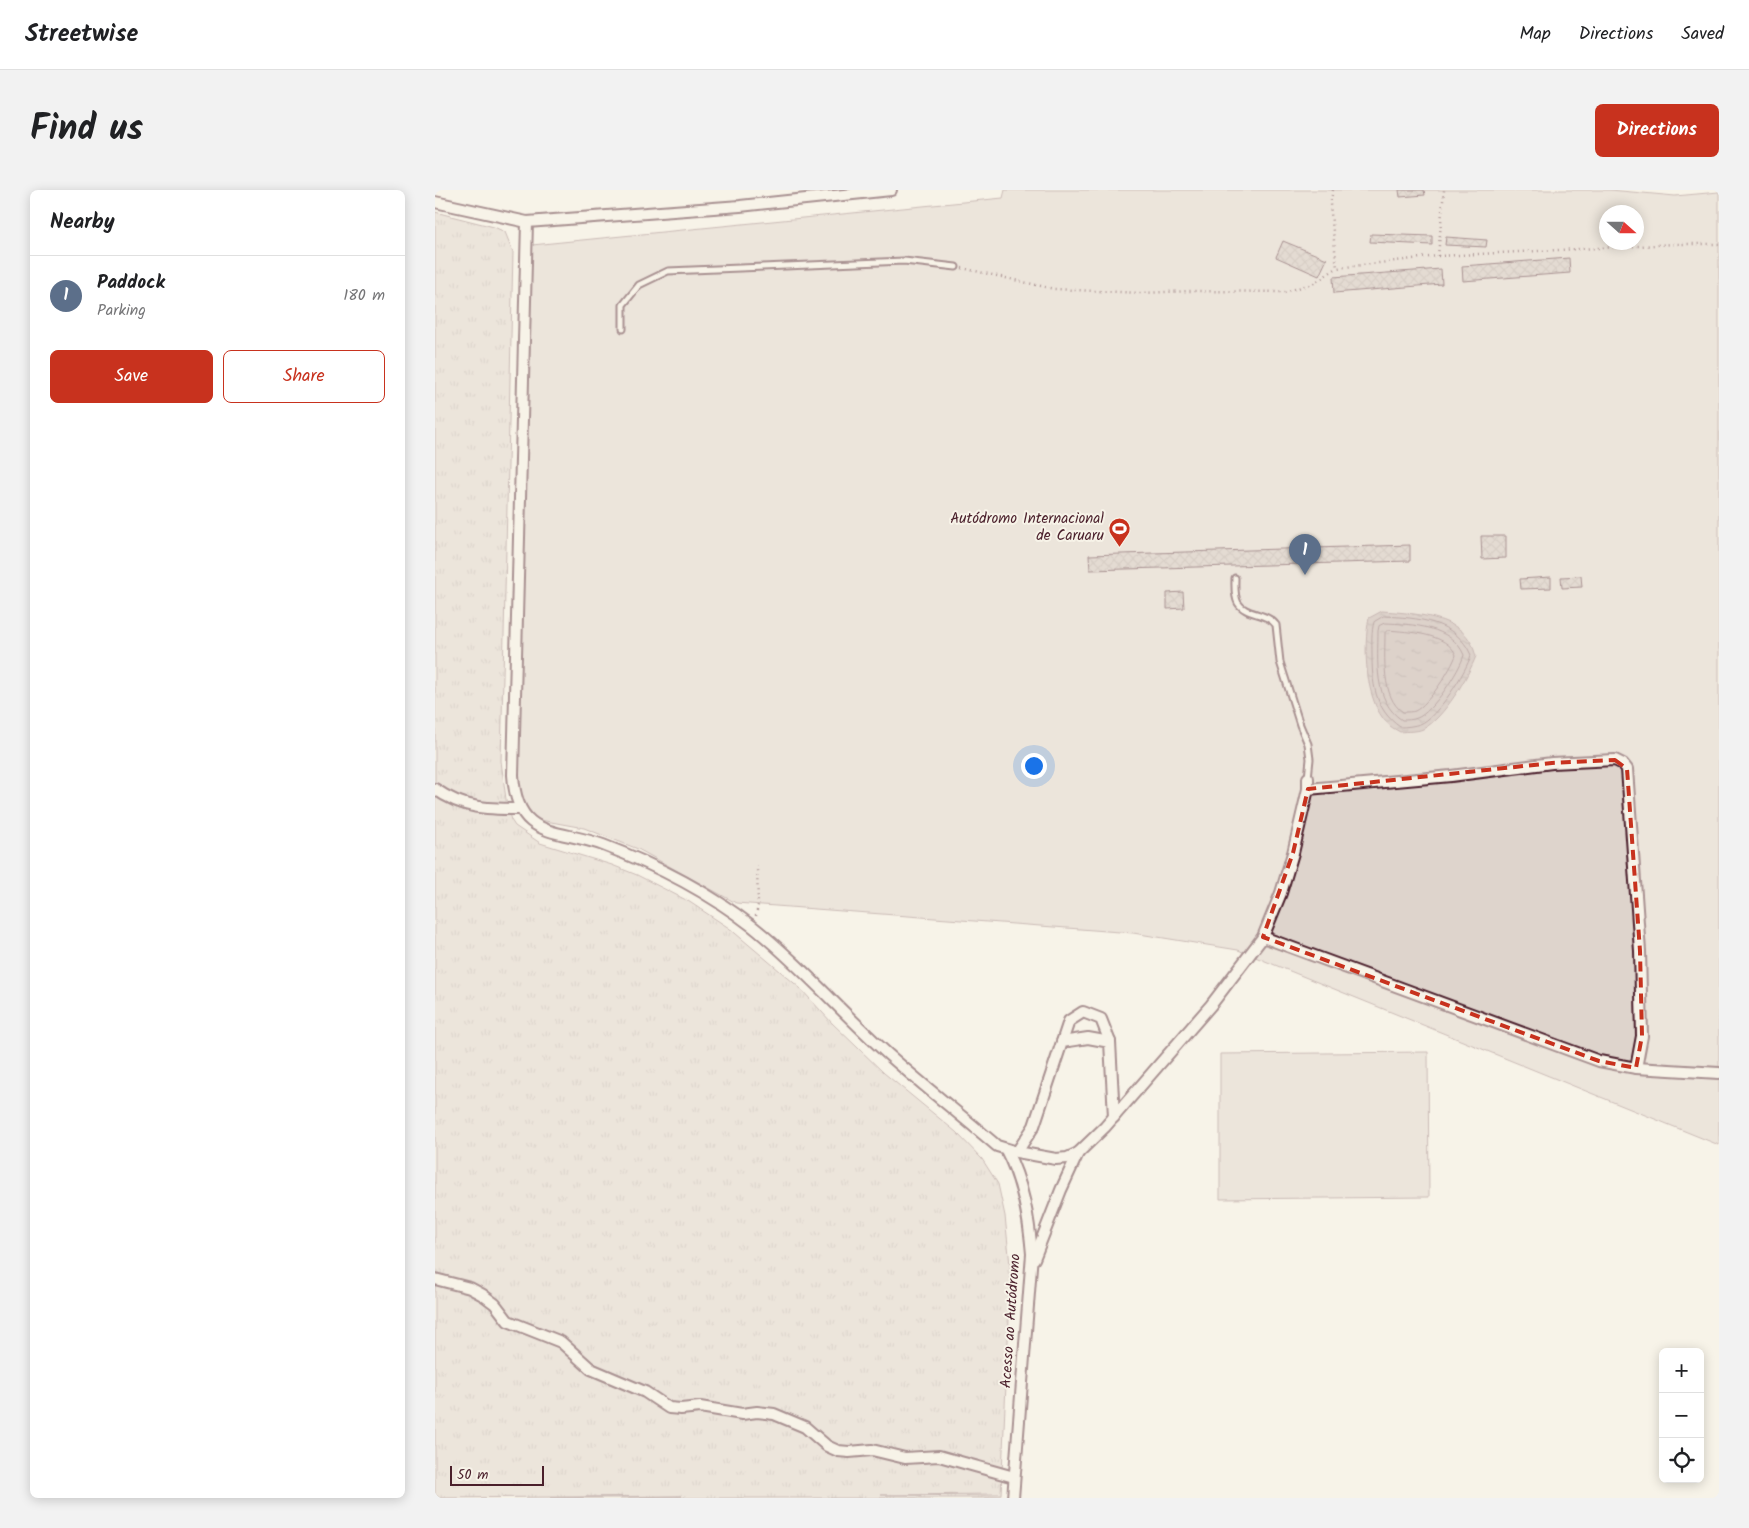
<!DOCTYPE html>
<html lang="en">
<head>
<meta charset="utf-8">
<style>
	:root { --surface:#fff; --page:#f2f2f2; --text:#202124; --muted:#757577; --line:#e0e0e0; --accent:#c8321e }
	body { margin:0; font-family:Kalam,sans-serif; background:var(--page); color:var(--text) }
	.controls { position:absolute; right:15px; bottom:15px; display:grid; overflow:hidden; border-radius:8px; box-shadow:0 2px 12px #0003 }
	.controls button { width:45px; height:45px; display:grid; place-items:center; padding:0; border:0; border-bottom:1px solid var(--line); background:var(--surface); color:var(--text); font:25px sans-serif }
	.compass { position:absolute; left:1164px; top:15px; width:45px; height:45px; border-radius:50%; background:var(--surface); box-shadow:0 2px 12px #0003; rotate:111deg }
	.scale { position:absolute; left:15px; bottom:12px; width:94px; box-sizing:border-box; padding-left:5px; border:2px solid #4a1f2b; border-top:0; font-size:14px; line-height:18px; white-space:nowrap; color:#4a1f2b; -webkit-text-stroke:4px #f7f3e8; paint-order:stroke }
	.you { position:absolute; left:598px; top:575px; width:18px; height:18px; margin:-12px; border:4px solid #fff; border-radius:50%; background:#1a73e8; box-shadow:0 0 0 8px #1a73e833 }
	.badge { display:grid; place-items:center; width:32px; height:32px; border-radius:50%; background:var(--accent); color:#fff; font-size:16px; font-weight:700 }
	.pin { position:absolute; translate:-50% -41px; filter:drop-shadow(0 1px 2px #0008) }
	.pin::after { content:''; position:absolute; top:26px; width:18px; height:15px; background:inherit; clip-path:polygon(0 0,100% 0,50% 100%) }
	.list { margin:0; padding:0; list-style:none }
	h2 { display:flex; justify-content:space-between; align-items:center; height:65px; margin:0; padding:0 20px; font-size:21px }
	h2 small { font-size:16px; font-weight:400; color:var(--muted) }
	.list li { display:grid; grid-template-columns:32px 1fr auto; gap:15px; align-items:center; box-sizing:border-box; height:80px; padding:0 20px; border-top:1px solid var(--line) }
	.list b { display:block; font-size:19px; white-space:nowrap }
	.list p { margin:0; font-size:16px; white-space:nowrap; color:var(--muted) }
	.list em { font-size:16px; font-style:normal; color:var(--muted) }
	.actions { display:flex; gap:10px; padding:15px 20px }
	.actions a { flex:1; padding:11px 0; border:1px solid var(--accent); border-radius:8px; text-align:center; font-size:18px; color:var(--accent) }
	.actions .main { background:var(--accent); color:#fff }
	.icon { flex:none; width:28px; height:28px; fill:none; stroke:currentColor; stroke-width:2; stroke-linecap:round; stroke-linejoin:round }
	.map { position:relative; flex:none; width:1284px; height:1308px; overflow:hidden; border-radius:8px }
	header { display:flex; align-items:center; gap:30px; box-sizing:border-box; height:70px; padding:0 25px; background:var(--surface); border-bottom:1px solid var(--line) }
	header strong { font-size:24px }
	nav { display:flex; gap:28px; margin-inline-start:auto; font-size:18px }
	.intro { display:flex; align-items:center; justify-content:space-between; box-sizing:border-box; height:120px; padding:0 30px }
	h1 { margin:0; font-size:35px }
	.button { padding:12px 22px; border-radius:8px; background:var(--accent); color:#fff; font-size:18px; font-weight:700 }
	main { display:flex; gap:30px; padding:0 30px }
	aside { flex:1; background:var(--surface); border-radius:8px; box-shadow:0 2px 12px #0003 }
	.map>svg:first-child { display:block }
	.grass { fill:url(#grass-tufts); stroke:#947a7c }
	.park { fill:#ded4cc; stroke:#947a7c; fill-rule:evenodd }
	.water { fill:url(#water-ripples); stroke:#8e7275 }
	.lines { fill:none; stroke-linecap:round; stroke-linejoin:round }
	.shore { stroke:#78575d; stroke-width:1 }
	.building { fill:url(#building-cross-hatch); stroke:#4a1f2b }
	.service-casing { stroke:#4a1f2b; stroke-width:9 }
	.minor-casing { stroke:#4a1f2b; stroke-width:14 }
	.path { stroke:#4a1f2b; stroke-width:2.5; stroke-dasharray:1 4; stroke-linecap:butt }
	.service { stroke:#f7f3e8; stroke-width:5 }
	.minor { stroke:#f7f3e8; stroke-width:10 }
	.marked { fill:none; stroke:#c8321e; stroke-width:4; stroke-dasharray:10 6; stroke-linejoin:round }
	.labels { text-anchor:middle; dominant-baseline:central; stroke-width:4; stroke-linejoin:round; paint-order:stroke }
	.poi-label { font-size:15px; fill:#4a1f2b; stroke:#f7f3e8; text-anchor:end }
	.street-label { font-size:15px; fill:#4a1f2b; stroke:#f7f3e8 }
</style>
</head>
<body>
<header>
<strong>Streetwise</strong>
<nav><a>Map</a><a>Directions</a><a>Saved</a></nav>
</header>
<div class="intro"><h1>Find us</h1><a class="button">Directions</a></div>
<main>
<aside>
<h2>Nearby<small></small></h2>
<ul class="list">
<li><span class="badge" style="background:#5c6f8a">1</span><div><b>Paddock</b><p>Parking</p></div><em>180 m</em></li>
</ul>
<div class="actions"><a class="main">Save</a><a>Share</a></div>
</aside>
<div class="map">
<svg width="1284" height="1308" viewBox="0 0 1284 1308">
	<defs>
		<pattern id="grass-tufts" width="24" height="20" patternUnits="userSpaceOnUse" patternTransform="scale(1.25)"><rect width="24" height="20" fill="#ded4cc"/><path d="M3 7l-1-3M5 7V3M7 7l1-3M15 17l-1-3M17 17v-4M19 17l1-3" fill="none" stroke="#c0b6af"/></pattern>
		<pattern id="water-ripples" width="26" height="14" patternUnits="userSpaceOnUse" patternTransform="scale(1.25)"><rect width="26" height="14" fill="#bcaaa7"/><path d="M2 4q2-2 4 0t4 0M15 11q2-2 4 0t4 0" fill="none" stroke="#9b8a88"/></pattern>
		<pattern id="building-cross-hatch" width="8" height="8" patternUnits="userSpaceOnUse" patternTransform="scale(1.25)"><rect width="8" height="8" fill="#ccbfb9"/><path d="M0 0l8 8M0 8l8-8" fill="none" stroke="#b1a49f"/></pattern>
	</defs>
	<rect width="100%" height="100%" fill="#f7f3e8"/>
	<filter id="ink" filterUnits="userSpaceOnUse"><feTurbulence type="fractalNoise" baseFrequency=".02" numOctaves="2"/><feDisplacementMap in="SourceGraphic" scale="10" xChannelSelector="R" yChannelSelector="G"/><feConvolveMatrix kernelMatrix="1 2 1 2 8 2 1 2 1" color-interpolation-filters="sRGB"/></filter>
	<g filter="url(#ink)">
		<!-- grass -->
		<polygon class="grass" points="0,22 59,37 70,42 78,62 66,571 72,617 76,630 80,636 105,653 177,675 202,685 253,711 294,738 365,798 397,833 449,883 521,942 547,969 563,994 570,1026 576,1085 566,1304 446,1305 567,1306 566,1308 115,1308 247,1306 0,1308"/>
		<!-- park -->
		<g class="park">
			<path d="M570 0H1175L1240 6 1284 2V955L803 760 698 743 301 713 203 659 149 638 94 628 79 594 97 55 568 8ZM1172 22H1202V52H1172Z"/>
			<polygon points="993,862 994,1007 785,1009 785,864"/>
		</g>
		<!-- water -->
		<path class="water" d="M947 421C974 423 1020 425 1035 451 1038 455 1039 461 1041 466 1033 487 1009 528 988 539 982 542 972 541 965 542 960 539 955 537 952 533 930 511 928 457 934 428Z"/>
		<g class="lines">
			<!-- shore -->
			<g class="shore">
				<path d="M949 426C982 428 1021 430 1036 465 1031 482 1002 528 985 534 979 536 971 537 965 537 939 519 937 492 937 463 937 453 936 442 939 432Z"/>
				<path d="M950 433C977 434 1017 436 1029 465 1025 480 997 523 982 528 978 530 971 530 967 530 938 511 943 470 943 441L944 436Z"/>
				<path d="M953 440C973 442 1012 443 1021 465 1017 478 993 515 980 521 977 522 972 522 968 522 946 508 950 466 950 443Z"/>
			</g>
		</g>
		<!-- building -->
		<g class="building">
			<polygon points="964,0 989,0 990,5 965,7"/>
			<polygon points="936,44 997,46 997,55 935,52"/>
			<polygon points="1011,47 1052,50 1051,57 1010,55"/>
			<polygon points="848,51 892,69 884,86 841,67"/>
			<polygon points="1134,68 1135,83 1028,91 1027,76"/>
			<polygon points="1006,79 1007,94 899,103 898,87"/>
			<polygon points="1046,346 1071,346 1071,368 1047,369"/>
			<polygon points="975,355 975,371 655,380 654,365"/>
			<polygon points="1146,386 1147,397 1127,398 1126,387"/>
			<polygon points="1116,387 1116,398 1086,399 1085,389"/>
			<polygon points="748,402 749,418 732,419 732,403"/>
		</g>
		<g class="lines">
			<defs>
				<g id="service">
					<polyline points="188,139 188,115 204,95 233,81 469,71 521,77"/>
					<path d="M800 388C800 396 799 406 803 413 811 426 832 422 841 435L845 472 865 535 873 554 875 569 873 588"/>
				</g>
				<g id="minor">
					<polyline points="0,12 92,32 305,16 456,0"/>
					<path d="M92 32 78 585C82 650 121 638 168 655 221 675 272 701 317 736 366 775 408 824 455 866 490 897 527 926 562 956L582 962 621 969 632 968 643 963 670 937 776 815 828 747 846 703 858 663 873 599V588"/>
					<path d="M0 599C28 619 52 619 85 619"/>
					<polyline points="873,599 1016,586 1117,573 1180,570 1188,574 1192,579 1205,761 1207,846 1201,878"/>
					<polyline points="828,747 1164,871 1201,878 1284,883"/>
					<polyline points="627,852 634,831 648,822 666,829 675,852"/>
					<path d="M571 960C588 992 594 1028 597 1064L578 1308"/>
					<polyline points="582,962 599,936 627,852 653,848 675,852 679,927"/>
					<polyline points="599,1069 626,1000 643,963"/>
					<polyline points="0,1089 35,1098 48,1105 60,1114 73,1131 126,1152 156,1179 210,1202 234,1218 246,1219 265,1217 307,1224 322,1222 339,1224 370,1237 392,1256 403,1261 414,1262 437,1260 470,1268 504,1266 579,1287"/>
				</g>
			</defs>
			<!-- service casing -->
			<use href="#service" class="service-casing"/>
			<!-- minor casing -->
			<use href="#minor" class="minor-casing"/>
			<!-- path -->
			<g class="path">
				<polyline points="898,0 895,14 902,78"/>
				<polyline points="1003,66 1009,0"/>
				<polyline points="527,78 619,99 705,103 756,101 850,102 879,93 902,78 1003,66 1241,54 1284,54"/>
				<polyline points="321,726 323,715 322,676"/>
			</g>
			<!-- service -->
			<use href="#service" class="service"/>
			<!-- minor -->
			<use href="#minor" class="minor"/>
		</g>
	</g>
	<!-- marked area -->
	<path d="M0 0H1284V1308H0ZM1180 570 1192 579 1205 761 1207 846 1201 878 1164 871 828 747 858 663 873 599 1117 573Z" fill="#f7f3e8" fill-opacity=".55" fill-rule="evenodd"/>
	<path class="marked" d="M1180 570 1192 579 1205 761 1207 846 1201 878 1164 871 828 747 858 663 873 599 1117 573Z"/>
	<!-- icons -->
	<defs>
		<symbol id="stadium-pin" viewBox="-11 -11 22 30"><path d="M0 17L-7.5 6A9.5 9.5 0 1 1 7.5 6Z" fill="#c8321e" stroke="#f7f3e8"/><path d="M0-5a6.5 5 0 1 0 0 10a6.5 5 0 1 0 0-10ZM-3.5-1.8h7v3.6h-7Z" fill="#fff"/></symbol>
	</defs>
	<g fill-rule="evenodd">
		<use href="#stadium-pin" x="672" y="326" width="25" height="34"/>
	</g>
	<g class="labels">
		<!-- poi labels -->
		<g class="poi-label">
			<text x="669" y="329">Autódromo Internacional<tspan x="669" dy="17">de Caruaru</tspan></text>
		</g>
		<!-- street labels -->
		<g class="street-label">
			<text transform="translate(576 1131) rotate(-86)">Acesso ao Autódromo</text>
		</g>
	</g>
</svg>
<div class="controls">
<button>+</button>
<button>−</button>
<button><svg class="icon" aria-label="locate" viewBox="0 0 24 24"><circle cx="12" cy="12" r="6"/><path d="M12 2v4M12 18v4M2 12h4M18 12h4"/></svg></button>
</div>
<svg class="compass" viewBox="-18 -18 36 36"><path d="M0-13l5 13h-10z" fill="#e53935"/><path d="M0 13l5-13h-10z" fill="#757577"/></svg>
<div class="scale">50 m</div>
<div class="you"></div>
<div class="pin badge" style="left:870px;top:385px;background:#5c6f8a">1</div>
</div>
</main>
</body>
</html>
